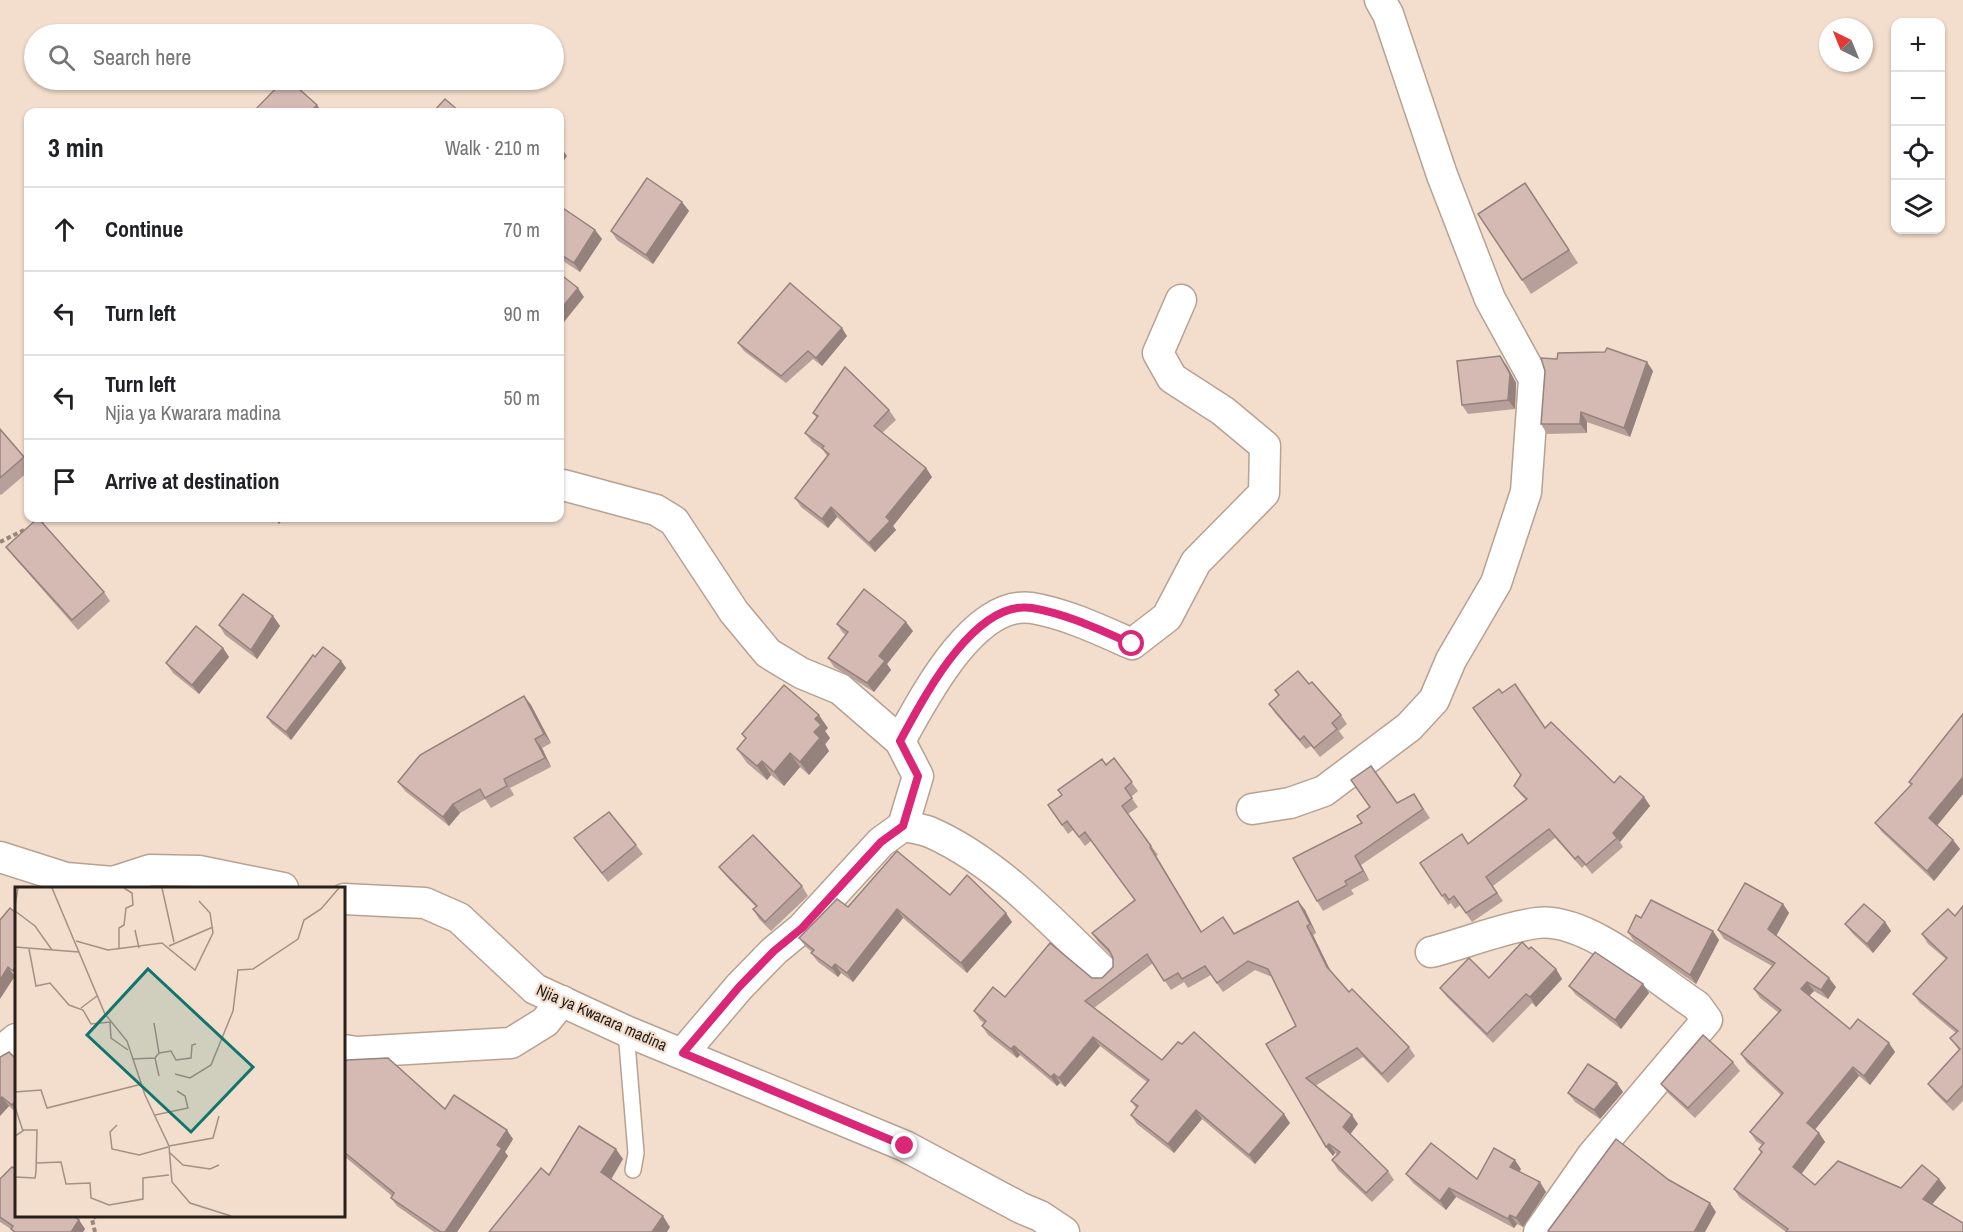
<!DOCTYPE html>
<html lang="en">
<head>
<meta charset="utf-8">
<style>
	:root { --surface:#fff; --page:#f6f6f6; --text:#202124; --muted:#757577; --line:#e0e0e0 }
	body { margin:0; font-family:"Archivo Narrow",sans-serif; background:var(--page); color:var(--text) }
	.controls { position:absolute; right:18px; top:18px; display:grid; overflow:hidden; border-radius:12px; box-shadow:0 2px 4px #0004 }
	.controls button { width:54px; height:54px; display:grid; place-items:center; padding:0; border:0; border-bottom:2px solid var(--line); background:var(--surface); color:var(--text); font:30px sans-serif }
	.compass { position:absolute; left:1819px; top:18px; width:54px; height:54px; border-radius:50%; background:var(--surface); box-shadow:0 2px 4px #0004; rotate:317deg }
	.stop { position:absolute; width:18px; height:18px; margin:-14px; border:4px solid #db2777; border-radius:50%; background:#fff }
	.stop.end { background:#db2777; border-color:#fff; box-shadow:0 2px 6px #0008 }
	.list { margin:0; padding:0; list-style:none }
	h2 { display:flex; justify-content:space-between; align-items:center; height:78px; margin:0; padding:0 24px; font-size:26px }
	h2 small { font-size:20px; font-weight:400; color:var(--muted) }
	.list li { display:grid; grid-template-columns:39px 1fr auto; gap:18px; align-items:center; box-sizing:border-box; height:84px; padding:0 24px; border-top:2px solid var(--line) }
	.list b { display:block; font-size:22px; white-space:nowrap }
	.list p { margin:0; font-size:20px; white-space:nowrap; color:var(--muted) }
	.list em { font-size:20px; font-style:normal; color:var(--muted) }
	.icon { flex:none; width:33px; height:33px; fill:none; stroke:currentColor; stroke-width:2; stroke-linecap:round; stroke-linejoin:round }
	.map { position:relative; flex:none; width:1963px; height:1232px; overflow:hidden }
	.search { position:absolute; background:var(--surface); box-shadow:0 2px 4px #0004; left:24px; top:24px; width:540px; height:66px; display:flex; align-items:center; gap:15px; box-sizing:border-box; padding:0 21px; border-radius:33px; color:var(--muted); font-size:22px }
	.panel { position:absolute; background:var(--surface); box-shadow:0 2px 4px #0004; left:24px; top:108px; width:540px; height:414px; border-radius:12px }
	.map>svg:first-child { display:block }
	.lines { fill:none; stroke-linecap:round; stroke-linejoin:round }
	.service-casing { stroke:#b7a292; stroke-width:18 }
	.minor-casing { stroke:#b7a292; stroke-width:33 }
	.path { stroke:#97877b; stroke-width:4; stroke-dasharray:4.5 3; stroke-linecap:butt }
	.service { stroke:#fff; stroke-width:15 }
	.minor { stroke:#fff; stroke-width:30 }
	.wall { fill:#b7a09a }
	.shaded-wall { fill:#95827d }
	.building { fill:#d5bab3; stroke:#95827d; stroke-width:1.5 }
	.route { stroke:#db2777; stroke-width:8 }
	.labels { text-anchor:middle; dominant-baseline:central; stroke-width:4.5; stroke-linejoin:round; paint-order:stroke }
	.street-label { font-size:16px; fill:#28201a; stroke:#f3ddcc }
	.inset-road { fill:none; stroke:#a29185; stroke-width:1.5 }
	.view { fill:#0f766e; fill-opacity:0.15; stroke:#0f766e; stroke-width:3 }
	.inset-edge { fill:none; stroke:#28201a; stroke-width:3 }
</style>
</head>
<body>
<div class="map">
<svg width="1963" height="1232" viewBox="0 0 1963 1232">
	<rect width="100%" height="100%" fill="#f3ddcc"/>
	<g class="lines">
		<defs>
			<polyline id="service" points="626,1031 636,1153 633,1170"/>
			<g id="minor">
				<polyline points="563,485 656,510 674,521 734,612 768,653 801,673 840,689 900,741 918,776 903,826"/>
				<path d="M900 741C923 699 974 599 1032 608 1067 614 1100 630 1132 644L1167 617 1196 562 1264 493 1265 446 1223 411 1172 378 1158 353 1181 300"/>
				<polyline points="1252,809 1290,803 1324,791 1409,727 1434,700 1451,660 1496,583 1526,492 1534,379 1490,299 1442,175 1388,14 1380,0"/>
				<polyline points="0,857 66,878 113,882 150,870 199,871 283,888"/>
				<polyline points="344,899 425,903 459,918 535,989 626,1031 905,1146 1021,1208 1040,1216 1064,1232"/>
				<path d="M1431 952C1463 944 1505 927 1537 923 1587 917 1656 979 1697 1006L1707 1020 1592 1156 1539 1232"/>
				<polyline points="344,1050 357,1052 511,1043 545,1022 562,1001"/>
				<polyline points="0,1052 16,1039"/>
				<path d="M683 1053 739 987 774 951 802 928 881 842 903 826C913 828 925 829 934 834 999 864 1052 922 1103 971"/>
			</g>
		</defs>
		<!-- service casing -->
		<use href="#service" class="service-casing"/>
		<!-- minor casing -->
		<use href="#minor" class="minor-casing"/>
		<!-- path -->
		<g class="path">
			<polyline points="39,523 51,518"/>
			<polyline points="0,542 26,529"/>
			<polyline points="95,1232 92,1219 96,1216"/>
		</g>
		<!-- service -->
		<use href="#service" class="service"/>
		<!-- minor -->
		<use href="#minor" class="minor"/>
	</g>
	<!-- wall -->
	<g class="wall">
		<polygon points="1525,183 1578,263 1531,294 1522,280"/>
		<polygon points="682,202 689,211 653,264 617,240 611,231"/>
		<polygon points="560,206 595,230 602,239 580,272 560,259"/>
		<polygon points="847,336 822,366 813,359 786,383 744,351 738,343"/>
		<polygon points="1507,366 1516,383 1515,409 1468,414 1462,405"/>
		<polygon points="1653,371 1630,437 1587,422 1587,433 1547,434 1541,424"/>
		<polygon points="889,410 896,420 882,433 926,468 932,477 893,526 896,530 875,552 837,517 828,528 801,507 795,498 827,456 823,450 812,442 805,433 817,418 813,413"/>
		<polygon points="0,429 28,464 28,472 1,495 0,494"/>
		<polygon points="6,547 104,592 110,601 78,630 13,556"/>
		<polygon points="273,616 280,626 257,659 225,635 219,625"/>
		<polygon points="837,624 913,631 887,664 891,670 874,692 834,667 828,658 846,635 843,633"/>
		<polygon points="223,648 229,657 199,694 173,673 166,663"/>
		<polygon points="341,661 346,668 291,740 272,724 267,717"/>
		<polygon points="1309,684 1341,715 1347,724 1339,731 1344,738 1320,757 1311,746 1306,749 1275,713 1269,704"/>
		<polygon points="1502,693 1614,783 1644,797 1650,806 1620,842 1623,847 1592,874 1585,865 1582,868 1555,838 1493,886 1503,901 1472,922 1460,905 1455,909 1451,903 1448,905 1420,863 1468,843 1526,800 1521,795 1514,786 1521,775"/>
		<polygon points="524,696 531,705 551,743 542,748 551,767 510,788 514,795 491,808 485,799 460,813 449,826 405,791 398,782"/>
		<polygon points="1963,714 1963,794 1937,825 1953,840 1960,849 1934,881 1882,832 1875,823 1911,785 1909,782"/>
		<polygon points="828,728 825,731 830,738 825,745 829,751 809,775 800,767 784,786 771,775 767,780 747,763 737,749 746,739 742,734"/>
		<polygon points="1114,758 1138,791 1131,797 1138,807 1128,814 1158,855 1156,856 1201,932 1234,933 1298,901 1305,910 1316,933 1313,935 1331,972 1349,992 1409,1047 1415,1056 1388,1083 1363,1057 1315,1086 1358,1124 1350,1134 1388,1171 1394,1180 1372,1202 1338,1170 1332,1160 1337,1154 1335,1153 1333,1156 1326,1147 1266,1044 1296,1026 1272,977 1255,970 1223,992 1211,975 1188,988 1184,982 1171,990 1153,963 1094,1008 1162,1060 1290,1123 1255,1164 1202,1119 1174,1153 1137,1124 1131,1115 1136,1108 1131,1101 1147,1082 1100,1046 1065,1087 1060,1083 1057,1086 1020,1055 1017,1058 988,1035 982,1026 984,1023 980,1020 974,1011 1005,997 1092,978 1102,978 1113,967 1113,958 1112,956 1098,942 1092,933 1135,900 1091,841 1085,846 1073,830 1068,834 1048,805"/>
		<polygon points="1414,794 1430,818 1361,865 1369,880 1351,890 1354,894 1323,911 1317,901 1362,823"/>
		<polygon points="574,838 636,845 643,854 608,882"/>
		<polygon points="719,867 802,886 808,896 771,931 759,919 753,909 756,907 726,876"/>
		<polygon points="950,895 1012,922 967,973 903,918 853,982 841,973 838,977 818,962 811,953 812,952 806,947 799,938 848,907"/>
		<polygon points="1783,904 1789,913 1776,935 1836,987 1828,999 1814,991 1809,996 1850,1029 1889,1043 1895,1052 1870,1085 1859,1076 1815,1129 1819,1133 1825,1142 1801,1173 1815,1185 1901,1188 1939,1179 1946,1188 1932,1204 1963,1232 1786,1232 1740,1198 1734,1189 1761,1153 1759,1149 1762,1145 1756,1141 1750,1132 1781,1095 1747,1063 1741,1054 1779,1013 1760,998 1754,989 1772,966 1724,939 1718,930"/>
		<polygon points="1963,906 1963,1101 1953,1111 1935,1093 1928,1084 1959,1050 1950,1038 1956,1033 1920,1003 1913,994 1946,959 1928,944 1922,934 1955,916"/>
		<polygon points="1641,918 1713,931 1719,940 1696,984 1634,941 1628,932"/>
		<polygon points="1885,922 1891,931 1873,953 1852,933 1845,924"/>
		<polygon points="1529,949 1556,969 1562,979 1536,1007 1532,1003 1493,1043 1447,997 1440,988 1489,978"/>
		<polygon points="1643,984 1649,993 1621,1029 1576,995 1569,986"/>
		<polygon points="0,1057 16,1059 16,1113 9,1106 0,1116"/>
		<polygon points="1733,1062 1740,1071 1695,1118 1668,1093 1661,1084"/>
		<polygon points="344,1064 513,1139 505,1152 508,1156 457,1232 434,1232 397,1206 391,1198 392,1196 344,1156"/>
		<polygon points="1623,1092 1600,1119 1575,1102 1568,1093"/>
		<polygon points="1521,1169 1519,1171 1546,1192 1523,1227 1517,1224 1514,1228 1456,1197 1446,1210 1413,1183 1406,1174 1477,1179"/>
		<polygon points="0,1179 16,1215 79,1220 85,1229 83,1232 13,1232 11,1229 0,1222"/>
	</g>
	<!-- shaded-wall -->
	<g class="shaded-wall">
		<polygon points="317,105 322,112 310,112"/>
		<polygon points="561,147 567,156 560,166 560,148"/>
		<polygon points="682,202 689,211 653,264 646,255"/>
		<polygon points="595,230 602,239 580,272 574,263"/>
		<polygon points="578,288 584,297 560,327 560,310"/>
		<polygon points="842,328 847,336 822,366 816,358"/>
		<polygon points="1500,356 1507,366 1516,383 1515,409 1508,400"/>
		<polygon points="1647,362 1653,371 1630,437 1624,428"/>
		<polygon points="1581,412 1587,422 1587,433 1580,424"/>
		<polygon points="926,468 932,477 893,526 896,530 875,552 869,543 886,517"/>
		<polygon points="831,507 837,517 828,528 822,519"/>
		<polygon points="274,518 284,518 279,524"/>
		<polygon points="273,616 280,626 257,659 251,650"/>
		<polygon points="906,622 913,631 887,664 891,670 874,692 867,683 879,656"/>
		<polygon points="223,648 229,657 199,694 192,685"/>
		<polygon points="341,661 346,668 291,740 286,732"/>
		<polygon points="524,696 531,705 551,743 544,734"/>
		<polygon points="819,715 828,728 825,731 830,738 825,744 829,751 809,775 800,762 814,732 815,719"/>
		<polygon points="535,739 542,748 551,767 545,758"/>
		<polygon points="790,753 800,767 784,786 774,772"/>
		<polygon points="762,761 771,775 767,780 757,766"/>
		<polygon points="1963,777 1963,794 1936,827 1929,818"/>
		<polygon points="1644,797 1650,806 1620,842 1613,833"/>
		<polygon points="453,804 460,813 449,826 443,817"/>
		<polygon points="1953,840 1960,849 1934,881 1927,871"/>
		<polygon points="1150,847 1156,856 1207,941 1201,932"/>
		<polygon points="1355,856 1361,865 1369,880 1363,871"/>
		<polygon points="1298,901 1305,910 1316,933 1310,924"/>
		<polygon points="1783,904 1789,913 1775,938 1768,929"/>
		<polygon points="897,909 903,918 853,982 847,973"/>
		<polygon points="1006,913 1012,922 967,973 961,963"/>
		<polygon points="1885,922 1891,931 1873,953 1867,944"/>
		<polygon points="1307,926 1313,935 1333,976 1327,967"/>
		<polygon points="1713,931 1719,940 1696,984 1690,975"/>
		<polygon points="835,964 841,973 838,977 832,968"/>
		<polygon points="16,966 16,976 13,971"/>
		<polygon points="8,967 15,976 0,999 0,980"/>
		<polygon points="1556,969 1562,979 1536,1007 1530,997"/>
		<polygon points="1829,978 1836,987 1828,999 1821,990"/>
		<polygon points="1807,982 1814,991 1807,998 1801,989"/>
		<polygon points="1643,984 1649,993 1621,1029 1615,1020"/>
		<polygon points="1093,1037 1100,1046 1065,1087 1059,1078"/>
		<polygon points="1889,1043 1895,1052 1870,1085 1864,1076"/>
		<polygon points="1014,1046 1020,1055 1017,1058 1011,1049"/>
		<polygon points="1853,1067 1859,1076 1813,1132 1807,1123"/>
		<polygon points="1054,1074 1060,1083 1057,1086 1051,1077"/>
		<polygon points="1617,1083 1623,1092 1600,1119 1594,1110"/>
		<polygon points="2,1097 9,1106 0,1116 0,1100"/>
		<polygon points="16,1100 16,1112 12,1105"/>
		<polygon points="1196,1110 1202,1119 1174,1153 1168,1144"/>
		<polygon points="1284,1114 1290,1123 1255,1164 1249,1155"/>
		<polygon points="1352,1115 1358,1124 1349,1136 1343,1127"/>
		<polygon points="507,1130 513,1139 505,1152 508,1156 457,1232 445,1232"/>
		<polygon points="1819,1133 1825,1142 1800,1176 1793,1167"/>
		<polygon points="1329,1144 1335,1153 1333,1156 1326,1147"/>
		<polygon points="616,1149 623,1159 609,1183 601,1172"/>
		<polygon points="1515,1160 1521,1169 1517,1176 1510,1167"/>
		<polygon points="1939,1179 1946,1188 1929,1208 1923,1199"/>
		<polygon points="1540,1182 1546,1192 1523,1227 1516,1218"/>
		<polygon points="1449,1188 1456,1197 1446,1210 1440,1201"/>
		<polygon points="1710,1203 1716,1212 1705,1232 1694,1232"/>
		<polygon points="1510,1215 1517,1224 1514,1228 1508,1219"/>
		<polygon points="663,1216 670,1227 667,1232 652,1232"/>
		<polygon points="79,1220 85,1229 83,1232 71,1232"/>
	</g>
	<!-- building -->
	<g class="building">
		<polygon points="284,80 289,80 317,105 310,112 253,112"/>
		<polygon points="445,99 460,112 433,112"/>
		<polygon points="647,178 682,202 646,255 611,231"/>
		<polygon points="1525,183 1569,250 1522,280 1478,214"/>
		<polygon points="560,206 595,230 574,263 560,254"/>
		<polygon points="560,274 578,288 560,310"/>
		<polygon points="790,283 842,328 816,358 808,351 781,376 738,343"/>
		<polygon points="1607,348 1647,362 1624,428 1581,412 1580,424 1541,424 1545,371 1541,358 1557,359 1558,353 1605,352"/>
		<polygon points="1500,356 1510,374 1508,400 1462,405 1457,361"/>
		<polygon points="845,367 889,410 874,426 926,468 886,517 890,521 869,543 831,507 822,519 795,498 829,454 822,448 824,446 805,433 818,416 813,413"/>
		<polygon points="0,429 24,457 0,478"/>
		<polygon points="38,518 104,592 72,620 6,547"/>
		<polygon points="864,589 906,622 879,656 885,661 867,683 828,658 848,632 837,624"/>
		<polygon points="243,594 273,616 251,650 219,625"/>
		<polygon points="196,626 223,648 192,685 166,663"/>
		<polygon points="323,647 341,661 286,732 267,717 313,655 315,657"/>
		<polygon points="1298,671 1309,684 1312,682 1341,715 1332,723 1337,729 1314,748 1304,736 1300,740 1269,704 1279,695 1275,690"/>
		<polygon points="1515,684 1545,728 1551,722 1614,783 1620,776 1644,797 1613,833 1617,838 1586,865 1578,856 1575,859 1549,829 1486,877 1497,893 1466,913 1454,896 1449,900 1445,894 1442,896 1420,863 1462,834 1468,844 1527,799 1514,786 1521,775 1473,708 1499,689 1502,693"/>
		<polygon points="784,685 819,715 815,719 821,725 814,732 820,738 800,762 790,753 774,772 762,761 757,766 737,749 746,738 742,734"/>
		<polygon points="524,696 544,734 535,739 545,758 504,779 507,786 485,798 480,789 453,804 443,817 398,782 420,755"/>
		<polygon points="1963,714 1963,777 1929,818 1953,840 1927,871 1875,823 1912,784 1909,782"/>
		<polygon points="1114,758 1132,782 1125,788 1132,798 1122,806 1151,846 1150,847 1201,932 1223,917 1234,934 1298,901 1310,924 1307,926 1327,967 1349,992 1352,989 1409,1047 1382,1074 1357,1048 1306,1078 1352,1115 1343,1127 1388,1171 1366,1193 1332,1160 1340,1152 1329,1144 1326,1147 1266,1044 1296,1026 1268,969 1248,961 1217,983 1205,966 1182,979 1178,973 1164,981 1147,954 1085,1001 1162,1060 1178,1042 1182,1044 1194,1032 1284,1114 1249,1155 1196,1110 1168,1144 1131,1115 1138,1106 1131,1101 1149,1080 1093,1037 1059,1078 1054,1074 1051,1077 1014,1046 1011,1049 982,1026 986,1021 974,1011 993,987 1005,997 1050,943 1092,978 1102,978 1113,967 1113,958 1109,950 1092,933 1135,900 1085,832 1079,837 1067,821 1062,825 1048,805 1062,795 1058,790 1102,759 1106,765"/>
		<polygon points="1371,766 1397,803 1414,794 1423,809 1355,856 1363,871 1345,881 1347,885 1317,901 1293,858 1362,823 1357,816 1370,807 1351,780"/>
		<polygon points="609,812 636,845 602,873 574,838"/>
		<polygon points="753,835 802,886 765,922 753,909 757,906 719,867"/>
		<polygon points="897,851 950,895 967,875 1006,913 961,963 897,909 847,973 835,964 832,968 811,953 814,950 799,938 837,899 848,907"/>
		<polygon points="1745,883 1783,904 1768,929 1829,978 1821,990 1807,982 1801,989 1850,1029 1858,1019 1889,1043 1864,1076 1853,1067 1807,1123 1819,1133 1793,1167 1815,1185 1838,1161 1901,1188 1922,1165 1939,1179 1923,1199 1963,1223 1963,1232 1786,1232 1788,1229 1734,1189 1762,1152 1759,1149 1764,1143 1750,1132 1783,1093 1741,1054 1781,1010 1754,989 1775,963 1718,930"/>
		<polygon points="1651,900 1713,931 1690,975 1628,932 1636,915 1641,918"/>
		<polygon points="1864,904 1885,922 1867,944 1845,924"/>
		<polygon points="1963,906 1963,1085 1947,1102 1928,1084 1960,1049 1950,1038 1958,1031 1913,994 1947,958 1922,934 1948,909 1955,916"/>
		<polygon points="10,908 16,913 16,966 13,971 8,967 0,980 0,920"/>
		<polygon points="1522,942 1529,949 1531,947 1556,969 1530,997 1526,994 1487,1034 1440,988 1469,958 1489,978"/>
		<polygon points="1595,952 1643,984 1615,1020 1569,986"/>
		<polygon points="1703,1035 1733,1062 1688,1108 1661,1084"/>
		<polygon points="9,1052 16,1059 16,1100 12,1105 2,1097 0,1100 0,1057"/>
		<polygon points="388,1058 445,1109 454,1095 507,1130 497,1145 502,1148 445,1232 441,1232 391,1198 394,1193 344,1152 344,1064 347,1060"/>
		<polygon points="1588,1064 1617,1083 1594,1110 1568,1093"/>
		<polygon points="579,1126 616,1149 601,1172 663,1216 652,1232 489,1232 541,1168 549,1175"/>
		<polygon points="1616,1139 1669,1180 1710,1203 1694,1232 1549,1232 1548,1231"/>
		<polygon points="1431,1143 1477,1179 1494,1148 1515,1160 1510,1167 1540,1182 1516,1218 1510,1215 1508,1219 1449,1188 1440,1201 1406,1174"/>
		<polygon points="12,1167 16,1169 16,1215 72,1215 79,1220 71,1232 15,1232 11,1229 13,1226 0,1217 0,1179"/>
	</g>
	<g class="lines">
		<!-- route -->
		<path class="route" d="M905 1146 683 1053 739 987 774 951 802 928 881 842 903 826 918 776 900 741C923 699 974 599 1032 608 1067 614 1100 630 1132 644"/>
	</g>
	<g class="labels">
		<!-- street labels -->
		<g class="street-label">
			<text transform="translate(602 1017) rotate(24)">Njia ya Kwarara madina</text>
		</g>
	</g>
	<!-- overview -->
	<g transform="translate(15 887)">
		<rect width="330" height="330" fill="#f3ddcc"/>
		<path class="inset-road" d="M37 1 90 127 112 154 130 208 154 259 157 295 175 316 216 329M147 1 159 55M0 19 3 1M0 24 20 39 37 63M120 43 124 61M61 54 93 63 147 56 180 83 198 46 195 26 184 14M154 59 198 40M0 60 64 65M14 62 21 99 35 96 54 118 68 123 76 137 95 135 96 151 113 163M104 62V41L109 38 111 21 118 18 117 6 109 1M66 121 82 109M139 136 144 166 140 171M144 166 156 164 161 173 176 171 177 158 181 157M117 172 140 171 144 189M160 187 175 191 196 178 218 124 223 83 238 82 283 52 289 33 306 22 324 1M0 205 26 203 32 221 127 197M0 220 8 244 0 249M140 228 173 221 170 209 162 204M102 238 95 245 97 262 124 268 153 260M154 259 198 251 204 229M154 265 168 278 195 282 204 278M22 276 46 275 51 297 75 296 76 311 94 318 128 312V291L154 288M0 290 20 291 21 285 22 243H8"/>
		<path class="view" d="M133 82 238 180 176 245 72 148Z"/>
		<rect width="330" height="330" class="inset-edge"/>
	</g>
</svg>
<div class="controls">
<button>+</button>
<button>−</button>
<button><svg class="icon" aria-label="locate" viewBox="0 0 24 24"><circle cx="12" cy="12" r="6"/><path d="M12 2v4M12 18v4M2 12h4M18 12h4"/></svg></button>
<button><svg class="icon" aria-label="layers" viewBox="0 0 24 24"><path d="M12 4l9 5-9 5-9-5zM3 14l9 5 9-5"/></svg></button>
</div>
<svg class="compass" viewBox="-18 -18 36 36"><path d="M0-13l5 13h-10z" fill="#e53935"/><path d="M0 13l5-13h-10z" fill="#757577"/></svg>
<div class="stop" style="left:1132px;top:644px"></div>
<div class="stop end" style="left:905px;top:1146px"></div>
<div class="search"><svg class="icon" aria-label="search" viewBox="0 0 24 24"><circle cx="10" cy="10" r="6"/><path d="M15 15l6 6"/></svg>Search here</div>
<section class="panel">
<h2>3 min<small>Walk · 210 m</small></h2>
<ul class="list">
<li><svg class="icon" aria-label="ahead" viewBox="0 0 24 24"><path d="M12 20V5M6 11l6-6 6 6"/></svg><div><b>Continue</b></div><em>70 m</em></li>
<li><svg class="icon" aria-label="left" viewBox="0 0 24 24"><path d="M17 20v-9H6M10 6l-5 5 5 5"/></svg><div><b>Turn left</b></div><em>90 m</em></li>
<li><svg class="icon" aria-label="left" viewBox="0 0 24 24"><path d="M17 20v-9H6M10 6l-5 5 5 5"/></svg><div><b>Turn left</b><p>Njia ya Kwarara madina</p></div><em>50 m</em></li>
<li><svg class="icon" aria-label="arrive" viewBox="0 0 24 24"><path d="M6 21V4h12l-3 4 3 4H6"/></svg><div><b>Arrive at destination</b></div></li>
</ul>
</section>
</div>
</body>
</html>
